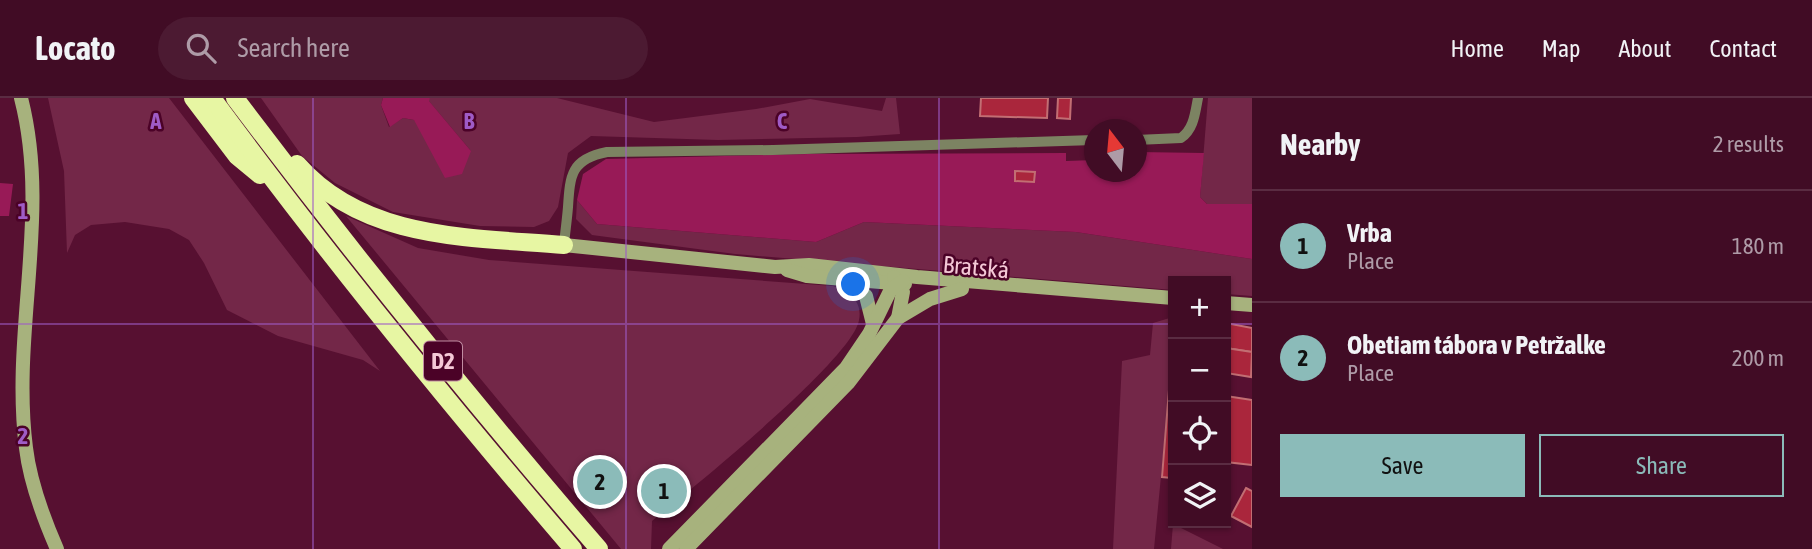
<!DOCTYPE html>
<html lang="en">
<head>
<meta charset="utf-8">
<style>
	:root { --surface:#410c25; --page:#4c1a32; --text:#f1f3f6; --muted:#ae9ba7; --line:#5a2c42; --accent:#8bbbb9 }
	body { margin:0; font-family:"Asap Condensed",sans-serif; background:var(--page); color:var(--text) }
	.controls { position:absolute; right:21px; bottom:21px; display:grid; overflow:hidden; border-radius:0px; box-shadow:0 2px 5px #0004 }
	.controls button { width:63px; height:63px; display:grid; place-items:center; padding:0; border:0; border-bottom:2px solid var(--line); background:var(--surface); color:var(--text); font:35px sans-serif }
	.compass { position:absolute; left:1084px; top:21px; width:63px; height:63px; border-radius:50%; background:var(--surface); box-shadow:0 2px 5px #0004; rotate:344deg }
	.you { position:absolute; left:854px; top:187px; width:24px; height:24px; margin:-18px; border:5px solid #fff; border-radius:50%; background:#1a73e8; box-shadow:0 0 0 10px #1a73e833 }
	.badge { display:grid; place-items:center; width:46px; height:46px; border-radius:50%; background:var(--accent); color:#111; font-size:23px; font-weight:700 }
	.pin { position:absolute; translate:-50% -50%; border:4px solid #fff; box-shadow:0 2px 7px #0006 }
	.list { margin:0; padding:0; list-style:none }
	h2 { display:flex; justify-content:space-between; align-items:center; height:91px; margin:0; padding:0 28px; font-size:30px }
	h2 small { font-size:23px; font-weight:400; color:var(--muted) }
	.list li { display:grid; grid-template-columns:46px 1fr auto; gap:21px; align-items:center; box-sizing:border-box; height:112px; padding:0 28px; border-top:2px solid var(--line) }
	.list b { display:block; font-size:26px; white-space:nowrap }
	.list p { margin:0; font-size:23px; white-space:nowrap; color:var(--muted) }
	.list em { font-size:23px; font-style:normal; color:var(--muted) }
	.actions { display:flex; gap:14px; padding:21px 28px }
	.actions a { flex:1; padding:16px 0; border:2px solid var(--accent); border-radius:0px; text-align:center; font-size:24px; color:var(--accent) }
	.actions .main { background:var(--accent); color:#111 }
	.icon { flex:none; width:38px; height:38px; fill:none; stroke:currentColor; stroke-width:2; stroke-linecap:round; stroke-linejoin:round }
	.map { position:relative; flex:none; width:1252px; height:451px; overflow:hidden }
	header { display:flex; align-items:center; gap:42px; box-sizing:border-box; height:98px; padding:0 35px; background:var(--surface); border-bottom:2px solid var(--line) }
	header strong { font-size:33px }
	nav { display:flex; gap:38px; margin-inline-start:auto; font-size:24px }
	.search { width:490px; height:63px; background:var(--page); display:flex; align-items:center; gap:18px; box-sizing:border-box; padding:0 24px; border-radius:38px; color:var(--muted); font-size:26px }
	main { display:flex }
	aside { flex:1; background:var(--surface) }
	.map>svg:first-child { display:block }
	.green { fill:#732748 }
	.forest { fill:#981a57 }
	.building { fill:#aa263c; stroke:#c26e73; stroke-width:2 }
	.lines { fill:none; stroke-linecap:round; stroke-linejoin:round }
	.minor { stroke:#7c8362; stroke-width:10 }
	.secondary { stroke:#a7b27d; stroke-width:14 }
	.motorway { stroke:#e7f6a3; stroke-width:18 }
	.grid { fill:none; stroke:#9f5bc6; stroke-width:2; stroke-opacity:0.55 }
	.labels { text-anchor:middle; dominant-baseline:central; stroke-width:5; stroke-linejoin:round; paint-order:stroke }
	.shield { fill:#4b0227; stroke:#c18da2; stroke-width:2 }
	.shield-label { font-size:23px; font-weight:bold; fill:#f4c8d6 }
	.street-label { font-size:24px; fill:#f4c8d6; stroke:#4b0227 }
	.grid-label { font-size:23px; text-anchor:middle; font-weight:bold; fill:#9f5bc6; stroke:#4b0227; stroke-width:5; stroke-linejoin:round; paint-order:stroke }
</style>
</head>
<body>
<header>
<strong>Locato</strong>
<div class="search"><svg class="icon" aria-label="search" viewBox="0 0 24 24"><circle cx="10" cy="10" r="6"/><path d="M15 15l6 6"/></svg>Search here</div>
<nav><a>Home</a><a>Map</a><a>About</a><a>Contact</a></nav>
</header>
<main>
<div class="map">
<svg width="1252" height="451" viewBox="0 0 1252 451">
	<rect width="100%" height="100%" fill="#571031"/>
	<!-- green -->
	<g class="green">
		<polygon points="48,0 169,0 380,273 363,262 278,238 227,212 204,165 189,142 169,131 125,124 91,127 75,137 67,155 64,73"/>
		<polygon points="261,0 383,0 381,7 389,29 403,20 414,22 471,53 428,2 430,0 557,0 654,24 756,11 810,1 882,13 886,0 896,0 900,36 857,39 718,42 591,38 568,55 558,109 549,123 534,129 480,128 393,114 335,85 302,58"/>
		<polygon points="1208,0 1252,0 1252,106 1207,106 1200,99"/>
		<polygon points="577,102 597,126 816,144 864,124 1076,134 1252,161 1252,198 1226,196 1226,183 1173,183 1173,192 735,156 592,137 576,121"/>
		<path d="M346 118 418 150 489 162 833 188C848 194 863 202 859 222 853 261 690 392 652 423L651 451H621Z"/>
		<polygon points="1173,219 1173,253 1154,451 1113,451 1122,263 1150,257 1153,225"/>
		<polygon points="1173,426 1223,451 1171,451"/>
	</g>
	<!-- forest -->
	<g class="forest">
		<polygon points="383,0 430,0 429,3 471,53 462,76 445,80 414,22 403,20 390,29 381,7"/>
		<polygon points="1137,54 1204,55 1200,99 1207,106 1252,106 1252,161 1076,134 864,124 816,144 597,126 577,102 583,76 606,61 808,56 1066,55 1066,63 1094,62 1094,74 1136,74"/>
		<polygon points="0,85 13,86 9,118 0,118"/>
	</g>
	<!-- building -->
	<g class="building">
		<polygon points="981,0 1048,0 1047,20 980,18"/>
		<polygon points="1058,0 1071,0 1070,21 1057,20"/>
		<polygon points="1015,73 1035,74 1034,84 1015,83"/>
		<polygon points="1226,225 1252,230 1252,254 1226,250"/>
		<polygon points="1226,250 1252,254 1251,279 1226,275"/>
		<polygon points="1169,292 1173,292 1171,380 1162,379"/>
		<polygon points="1226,298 1252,302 1252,367 1226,364"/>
		<polygon points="661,385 673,392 669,401 660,400 656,395"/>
		<polygon points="1246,390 1252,393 1252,429 1231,418"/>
	</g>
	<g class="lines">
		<!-- minor -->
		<g class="minor">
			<path d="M1136 42 1181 40C1194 31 1195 15 1198 0"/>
			<path d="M564 147C565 135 567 122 568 109 570 77 571 61 607 54L773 52 1094 42"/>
		</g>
		<!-- secondary -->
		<g class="secondary">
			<path d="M21 0C51 116 11 233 26 350 30 384 43 419 57 451"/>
			<polyline points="564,147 775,169 809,167 917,179 1173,200"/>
			<polyline points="787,172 807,178 905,186"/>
			<polyline points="894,179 903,194 898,220"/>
			<polyline points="850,182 866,198 873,226"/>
			<polyline points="1226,205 1252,207"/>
			<polyline points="669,451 846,270 869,236 891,191 903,183"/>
			<polyline points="686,451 849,284 898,220 930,201 962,191"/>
		</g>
		<!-- motorway -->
		<g class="motorway">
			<polyline points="193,0 237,58 260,77"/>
			<path d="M212 0C326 155 448 305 573 451"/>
			<path d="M235 0C351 154 473 305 599 451"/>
			<path d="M297 66C364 143 471 139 564 147"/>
		</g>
	</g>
	<!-- grid -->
	<path class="grid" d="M313 0V451M626 0V451M939 0V451M0 226H1173M1226 226H1252"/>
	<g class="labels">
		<!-- shield labels -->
		<rect class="shield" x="424" y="243.5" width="38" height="39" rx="5"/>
		<g class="shield-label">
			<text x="443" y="263">D2</text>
		</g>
		<!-- street labels -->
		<g class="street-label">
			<text transform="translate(976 169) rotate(5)">Bratská</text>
		</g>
	</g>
	<g class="grid-label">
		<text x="156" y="31">A</text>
		<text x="469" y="31">B</text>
		<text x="782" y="31">C</text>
		<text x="23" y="121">1</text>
		<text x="23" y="346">2</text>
	</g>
</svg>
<div class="controls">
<button>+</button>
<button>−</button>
<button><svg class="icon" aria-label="locate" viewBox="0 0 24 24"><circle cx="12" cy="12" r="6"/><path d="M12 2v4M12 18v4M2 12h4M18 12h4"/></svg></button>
<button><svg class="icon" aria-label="layers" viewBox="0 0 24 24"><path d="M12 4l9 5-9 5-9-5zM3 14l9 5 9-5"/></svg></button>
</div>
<svg class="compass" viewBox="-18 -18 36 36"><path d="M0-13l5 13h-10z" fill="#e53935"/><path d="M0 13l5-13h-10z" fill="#ae9ba7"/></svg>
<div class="you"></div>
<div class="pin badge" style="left:664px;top:393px">1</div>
<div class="pin badge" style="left:600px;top:384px">2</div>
</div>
<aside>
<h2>Nearby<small>2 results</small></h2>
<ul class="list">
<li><span class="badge">1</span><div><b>Vrba</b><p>Place</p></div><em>180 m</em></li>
<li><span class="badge">2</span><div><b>Obetiam tábora v Petržalke</b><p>Place</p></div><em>200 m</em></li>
</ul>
<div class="actions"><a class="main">Save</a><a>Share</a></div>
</aside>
</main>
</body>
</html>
